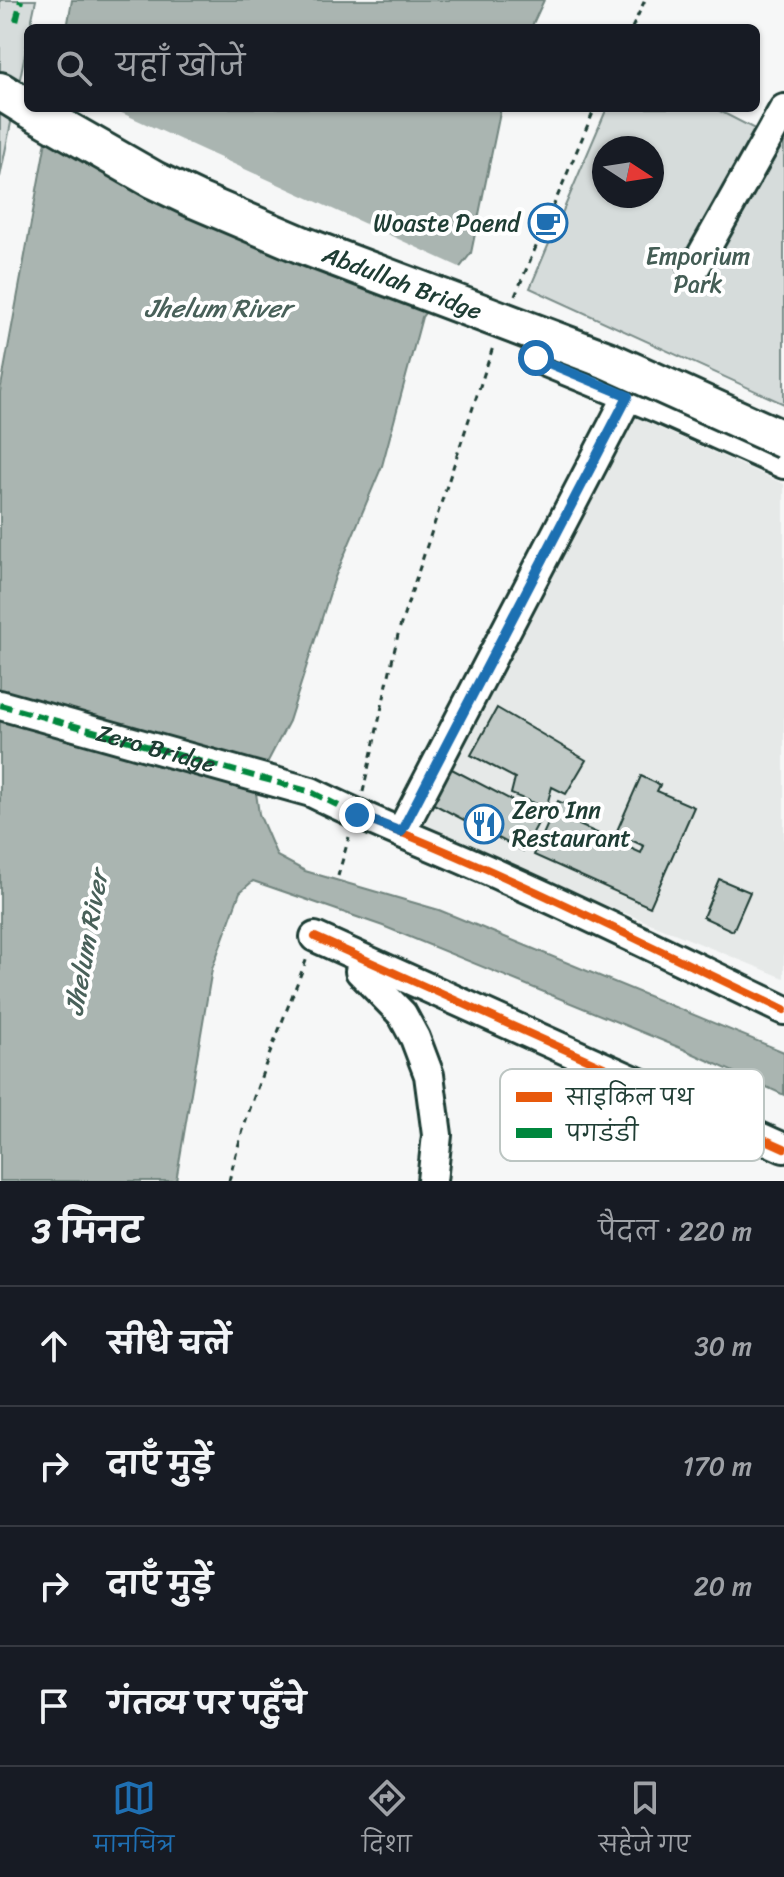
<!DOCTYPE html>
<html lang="hi">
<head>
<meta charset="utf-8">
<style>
	:root { --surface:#171b24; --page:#242831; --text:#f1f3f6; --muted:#9ea1a6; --line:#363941; --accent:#1f6fb2 }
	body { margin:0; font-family:Sriracha,"Playpen Sans Deva",sans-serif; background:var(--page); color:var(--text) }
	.compass { position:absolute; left:592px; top:136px; width:72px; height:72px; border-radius:50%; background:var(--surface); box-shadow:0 2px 6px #0004; rotate:102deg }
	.stop { position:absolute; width:24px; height:24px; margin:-18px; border:6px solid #1f6fb2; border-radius:50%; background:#fff }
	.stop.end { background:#1f6fb2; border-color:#fff; box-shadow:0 2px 8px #0008 }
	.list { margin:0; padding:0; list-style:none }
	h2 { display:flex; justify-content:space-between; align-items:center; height:104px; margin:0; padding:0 32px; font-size:34px }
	h2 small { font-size:26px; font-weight:400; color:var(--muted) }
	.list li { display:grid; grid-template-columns:52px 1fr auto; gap:24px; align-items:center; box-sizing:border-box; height:120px; padding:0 32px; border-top:2px solid var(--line) }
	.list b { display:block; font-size:30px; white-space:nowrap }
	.list em { font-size:26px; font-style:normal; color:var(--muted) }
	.icon { flex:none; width:44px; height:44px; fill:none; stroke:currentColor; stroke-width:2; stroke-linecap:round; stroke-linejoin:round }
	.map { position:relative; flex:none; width:784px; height:1181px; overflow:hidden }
	.search { position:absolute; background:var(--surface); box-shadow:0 2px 6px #0004; left:24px; right:24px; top:24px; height:88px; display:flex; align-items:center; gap:20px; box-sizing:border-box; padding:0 28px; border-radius:12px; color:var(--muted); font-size:30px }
	.sheet { height:584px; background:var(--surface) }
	nav { display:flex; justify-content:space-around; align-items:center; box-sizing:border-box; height:112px; border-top:2px solid var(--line); background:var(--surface); font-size:22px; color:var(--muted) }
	nav a { display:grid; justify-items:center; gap:4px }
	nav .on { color:var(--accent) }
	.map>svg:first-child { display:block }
	.built { fill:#e6e9e8 }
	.green { fill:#d6dcdb; stroke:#7a8c88; stroke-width:2; fill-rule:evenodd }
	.water { fill:#aab5b1; stroke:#72857f; stroke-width:2 }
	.pier { fill:#f6f7f7 }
	.building { fill:#c0c9c6; stroke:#1f3d34; stroke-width:2 }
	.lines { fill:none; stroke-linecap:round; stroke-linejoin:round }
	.minor-casing { stroke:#1f3d34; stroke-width:34 }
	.major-casing { stroke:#1f3d34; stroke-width:42 }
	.path { stroke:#1f3d34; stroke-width:3; stroke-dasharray:6 6; stroke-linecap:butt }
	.minor { stroke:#fff; stroke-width:28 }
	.major { stroke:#fff; stroke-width:36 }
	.major-bridge-casing { stroke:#1f3d34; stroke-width:42; stroke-linecap:butt }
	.major-bridge { stroke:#fff; stroke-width:36 }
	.quiet { stroke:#00873e; stroke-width:6; stroke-dasharray:12 6; stroke-linecap:butt }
	.cycleway-casing { stroke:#fff; stroke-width:13 }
	.cycleway { stroke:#e8590c; stroke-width:8 }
	.route { stroke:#1f6fb2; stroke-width:10 }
	.labels { text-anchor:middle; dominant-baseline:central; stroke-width:8; stroke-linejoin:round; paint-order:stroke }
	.poi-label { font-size:24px; fill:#1f3d34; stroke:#fff; text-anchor:end }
	.park-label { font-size:24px; fill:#445d55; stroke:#fff }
	.street-label { font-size:24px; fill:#1f3d34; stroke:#fff }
	.water-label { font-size:26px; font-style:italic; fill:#49615a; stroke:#fff }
	.key { fill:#fff; stroke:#bcc5c2; stroke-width:2 }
	.key-label { font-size:22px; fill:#1f3d34 }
</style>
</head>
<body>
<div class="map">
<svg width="784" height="1181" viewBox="0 0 784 1181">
	<rect width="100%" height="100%" fill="#f6f7f7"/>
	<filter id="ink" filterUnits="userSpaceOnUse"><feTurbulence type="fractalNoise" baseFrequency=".0125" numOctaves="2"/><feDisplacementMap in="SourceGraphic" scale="16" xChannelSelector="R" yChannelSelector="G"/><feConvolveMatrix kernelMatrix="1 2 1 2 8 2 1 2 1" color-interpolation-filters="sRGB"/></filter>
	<g filter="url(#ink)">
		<!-- built -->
		<polygon class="built" points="628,414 784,484 784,978 407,824"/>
		<!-- green -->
		<g class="green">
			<polygon points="0,0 36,0 30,28 28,28 28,39 0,177"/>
			<path d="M607 108H714L778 141 784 133V404L530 288ZM604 148H652V196H604Z"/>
		</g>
		<!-- water -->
		<g class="water">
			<polygon points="72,0 544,0 531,28 67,28"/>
			<polygon points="52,108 501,108 471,253 422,317 382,466 335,577 289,721 255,786 259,814 277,856 305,871 439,910 784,1052 784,1095 683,1049 383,926 253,881 240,892 212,969 176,1181 0,1181 0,392"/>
		</g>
		<!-- pier -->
		<polygon class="pier" points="48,108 111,108 464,269 439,302"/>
		<!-- building -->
		<g class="building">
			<polygon points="497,708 586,760 566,794 552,787 546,808 511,794 515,778 471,755"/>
			<polygon points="446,766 542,816 523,851 428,801"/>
			<polygon points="641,776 660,785 657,791 694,807 650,907 534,855 558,801 585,813 579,825 641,853 644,846 616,833"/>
			<polygon points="719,879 750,892 733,931 703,917"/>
		</g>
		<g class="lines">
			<defs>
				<g id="minor">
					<polyline points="693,271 784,109"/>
					<polyline points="536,358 658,408 784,464"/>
					<path d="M0 705 311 792C375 824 442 849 507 879 600 920 692 966 784 1010"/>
					<polyline points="401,832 628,396"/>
					<polyline points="315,937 784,1148"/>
					<polyline points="360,971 402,1014 415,1038 429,1075 437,1135 432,1181"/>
				</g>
				<polyline id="major" points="0,91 28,108"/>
			</defs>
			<!-- minor casing -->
			<use href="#minor" class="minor-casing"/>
			<!-- major casing -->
			<use href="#major" class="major-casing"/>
			<!-- path -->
			<g class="path">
				<polyline points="632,28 645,0"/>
				<polyline points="515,296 595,108"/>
				<polyline points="363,792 399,630 493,347"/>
				<polyline points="338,876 349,837"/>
				<path d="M229 1181C247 1105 279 1031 307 958"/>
			</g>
			<!-- minor -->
			<use href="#minor" class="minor"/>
			<!-- major -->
			<use href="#major" class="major"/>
			<defs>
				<g id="major-bridge">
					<path id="s1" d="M28 108 154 180 196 200 302 245 607 360 784 440"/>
				</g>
			</defs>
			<!-- major-bridge casing -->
			<use href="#major-bridge" class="major-bridge-casing"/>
			<!-- major-bridge -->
			<use href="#major-bridge" class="major-bridge"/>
			<!-- quiet -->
			<g class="quiet">
				<polyline points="16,21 21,0"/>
				<path id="s2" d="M0 705 311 792 357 815"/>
			</g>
			<defs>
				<g id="cycleway">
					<path d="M357 815C503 871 643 943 784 1010"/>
					<polyline points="315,937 784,1148"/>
				</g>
			</defs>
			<!-- cycleway casing -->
			<use href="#cycleway" class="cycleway-casing"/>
			<!-- cycleway -->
			<use href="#cycleway" class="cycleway"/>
		</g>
	</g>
	<g class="lines" filter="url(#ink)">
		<!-- route -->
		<polyline class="route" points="357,815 401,832 628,396 536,358"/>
	</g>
	<!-- icons -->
	<defs>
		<symbol id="cafe-ring" viewBox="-11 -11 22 22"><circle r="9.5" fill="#fff" stroke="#1f6fb2" stroke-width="1.5"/><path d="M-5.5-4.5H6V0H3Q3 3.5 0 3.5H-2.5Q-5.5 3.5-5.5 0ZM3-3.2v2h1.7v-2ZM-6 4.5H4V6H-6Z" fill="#1f6fb2"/></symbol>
		<symbol id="restaurant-ring" viewBox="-11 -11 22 22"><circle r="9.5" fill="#fff" stroke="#1f6fb2" stroke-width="1.5"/><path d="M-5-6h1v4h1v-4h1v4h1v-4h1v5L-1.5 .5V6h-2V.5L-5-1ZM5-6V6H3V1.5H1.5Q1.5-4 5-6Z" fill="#1f6fb2"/></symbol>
	</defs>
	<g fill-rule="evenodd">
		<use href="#cafe-ring" x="526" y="201" width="44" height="44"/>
		<use href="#restaurant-ring" x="462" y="802" width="44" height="44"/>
	</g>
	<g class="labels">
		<!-- poi labels -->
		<g class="poi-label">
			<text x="520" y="223">Woaste Paend</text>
			<text x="512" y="810" text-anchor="start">Zero Inn<tspan x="512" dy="28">Restaurant</tspan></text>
		</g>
		<!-- park labels -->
		<g class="park-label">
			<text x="698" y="256">Emporium<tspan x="698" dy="28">Park</tspan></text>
		</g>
		<!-- street labels -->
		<g class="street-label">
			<text stroke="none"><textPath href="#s1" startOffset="414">Abdullah Bridge</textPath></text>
			<text stroke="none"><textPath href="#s2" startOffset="162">Zero Bridge</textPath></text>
		</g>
		<!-- water labels -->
		<g class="water-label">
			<text x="218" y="308">Jhelum River</text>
			<text transform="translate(86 943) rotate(-80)">Jhelum River</text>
		</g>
	</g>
	<!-- legend -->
	<rect x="500" y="1069" width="264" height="92" rx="12" class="key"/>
	<rect x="516" y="1092" width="36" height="10" fill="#e8590c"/>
	<rect x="516" y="1128" width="36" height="10" fill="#00873e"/>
	<g class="key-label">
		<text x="566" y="1105">साइकिल पथ</text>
		<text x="566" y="1141">पगडंडी</text>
	</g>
</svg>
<svg class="compass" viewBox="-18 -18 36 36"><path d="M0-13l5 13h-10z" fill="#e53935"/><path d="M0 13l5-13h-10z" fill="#9ea1a6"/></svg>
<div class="stop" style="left:536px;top:358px"></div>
<div class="stop end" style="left:357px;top:815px"></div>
<div class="search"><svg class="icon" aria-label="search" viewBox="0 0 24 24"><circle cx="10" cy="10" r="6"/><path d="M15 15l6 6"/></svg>यहाँ खोजें</div>
</div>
<section class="sheet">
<h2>3 मिनट<small>पैदल · 220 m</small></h2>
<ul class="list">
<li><svg class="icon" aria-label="ahead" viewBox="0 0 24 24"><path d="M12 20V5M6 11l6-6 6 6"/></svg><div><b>सीधे चलें</b></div><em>30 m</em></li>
<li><svg class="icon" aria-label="right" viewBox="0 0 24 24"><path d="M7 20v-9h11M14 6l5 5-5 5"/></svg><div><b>दाएँ मुड़ें</b></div><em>170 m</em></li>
<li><svg class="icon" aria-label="right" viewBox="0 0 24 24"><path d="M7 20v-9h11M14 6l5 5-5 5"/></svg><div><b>दाएँ मुड़ें</b></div><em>20 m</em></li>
<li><svg class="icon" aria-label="arrive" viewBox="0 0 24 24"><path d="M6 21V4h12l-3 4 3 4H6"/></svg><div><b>गंतव्य पर पहुँचे</b></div></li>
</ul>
</section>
<nav>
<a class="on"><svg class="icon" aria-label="map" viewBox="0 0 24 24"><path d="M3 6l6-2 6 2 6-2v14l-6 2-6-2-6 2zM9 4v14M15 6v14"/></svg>मानचित्र</a>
<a><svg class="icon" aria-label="directions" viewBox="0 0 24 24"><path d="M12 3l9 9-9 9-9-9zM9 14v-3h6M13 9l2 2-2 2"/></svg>दिशा</a>
<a><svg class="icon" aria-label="saved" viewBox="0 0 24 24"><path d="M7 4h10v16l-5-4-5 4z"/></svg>सहेजे गए</a>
</nav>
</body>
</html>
